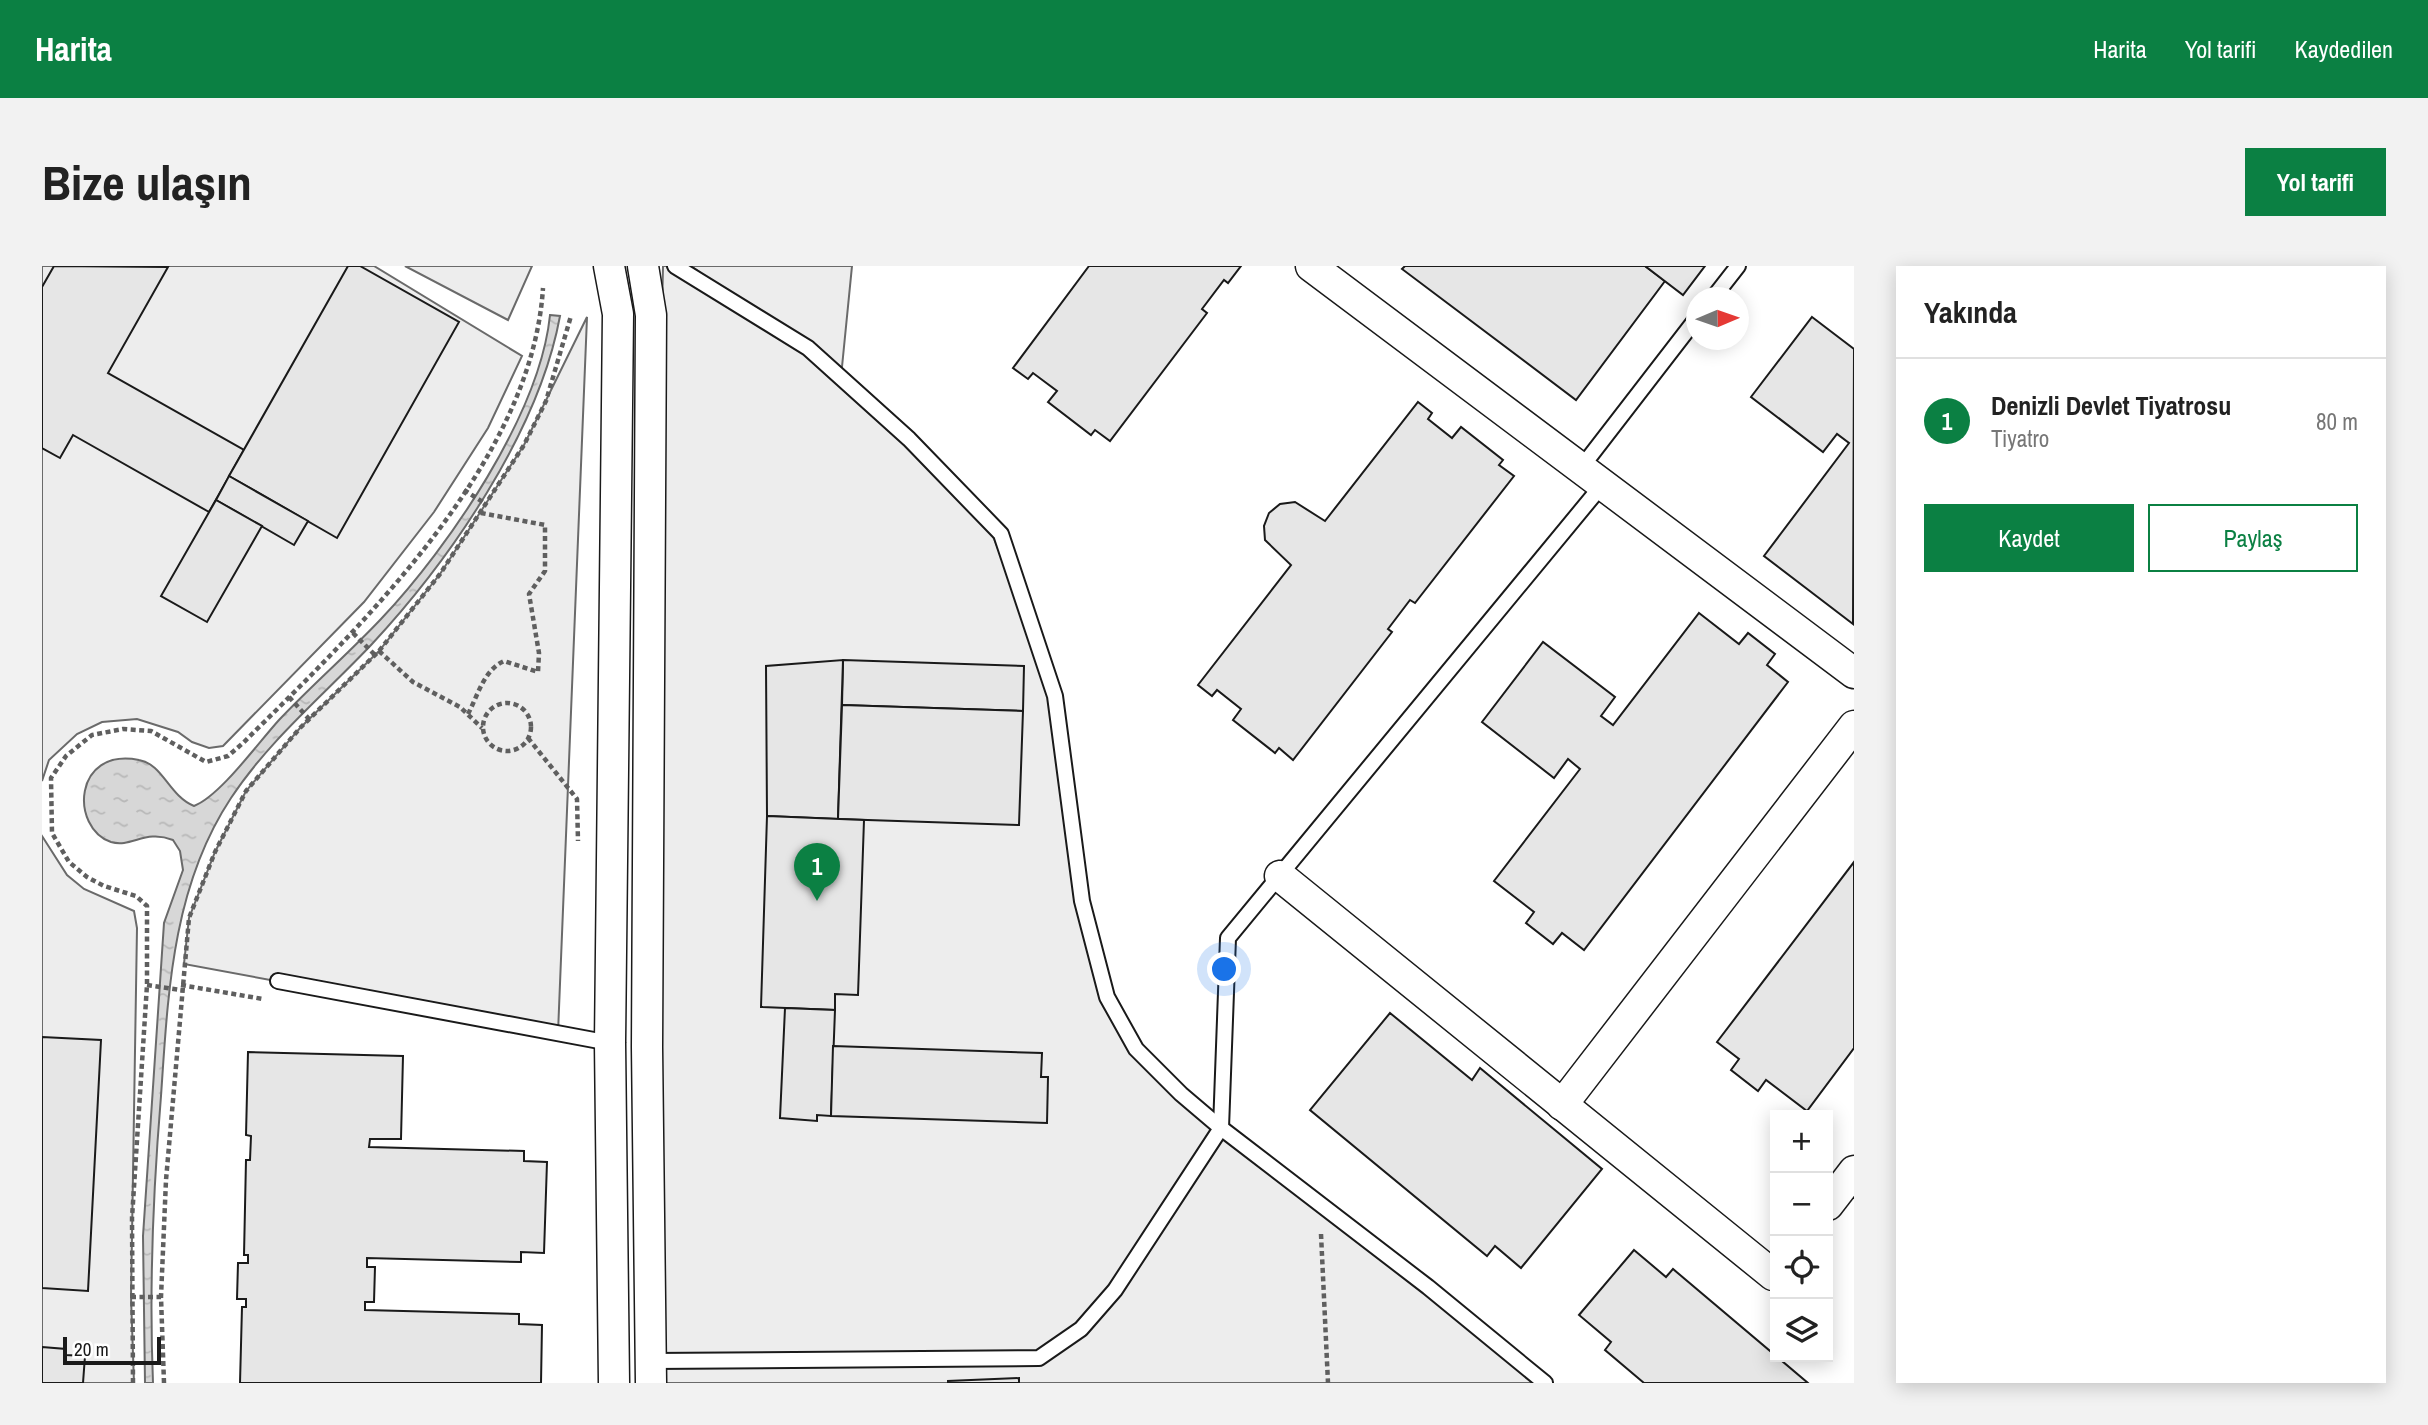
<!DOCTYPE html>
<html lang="tr">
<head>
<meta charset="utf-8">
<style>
	:root { --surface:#fff; --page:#f2f2f2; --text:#222; --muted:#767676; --line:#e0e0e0; --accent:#0b8043 }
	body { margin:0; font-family:"Archivo Narrow",sans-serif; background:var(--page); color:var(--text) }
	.controls { position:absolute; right:21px; bottom:21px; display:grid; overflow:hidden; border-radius:0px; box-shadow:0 4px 18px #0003 }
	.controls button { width:63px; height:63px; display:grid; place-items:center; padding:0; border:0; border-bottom:2px solid var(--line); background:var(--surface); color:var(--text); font:35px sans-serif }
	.compass { position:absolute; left:1644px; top:21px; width:63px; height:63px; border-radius:50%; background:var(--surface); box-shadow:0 4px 18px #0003; rotate:88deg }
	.scale { position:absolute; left:21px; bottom:18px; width:98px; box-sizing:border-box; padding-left:7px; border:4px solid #1a1a1a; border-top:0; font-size:19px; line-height:24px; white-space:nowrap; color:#1a1a1a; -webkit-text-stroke:5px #fff; paint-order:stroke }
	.you { position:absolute; left:1183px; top:704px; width:24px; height:24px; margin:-18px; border:5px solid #fff; border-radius:50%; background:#1a73e8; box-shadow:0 0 0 10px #1a73e833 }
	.badge { display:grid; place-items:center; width:46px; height:46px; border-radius:50%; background:var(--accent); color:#fff; font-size:23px; font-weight:700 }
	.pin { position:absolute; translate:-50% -58px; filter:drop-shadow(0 2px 4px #0008) }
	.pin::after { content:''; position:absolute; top:37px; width:24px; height:21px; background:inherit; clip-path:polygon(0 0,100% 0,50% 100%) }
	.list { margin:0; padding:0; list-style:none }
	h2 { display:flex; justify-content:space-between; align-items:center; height:91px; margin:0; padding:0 28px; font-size:30px }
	h2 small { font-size:23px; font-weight:400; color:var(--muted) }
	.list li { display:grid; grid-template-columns:46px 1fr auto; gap:21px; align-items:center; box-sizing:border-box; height:126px; padding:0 28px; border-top:2px solid var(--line) }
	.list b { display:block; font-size:26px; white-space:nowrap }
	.list p { margin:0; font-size:23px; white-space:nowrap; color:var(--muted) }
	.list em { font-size:23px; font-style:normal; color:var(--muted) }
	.actions { display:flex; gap:14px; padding:21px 28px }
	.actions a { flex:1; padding:16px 0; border:2px solid var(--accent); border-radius:0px; text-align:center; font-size:24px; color:var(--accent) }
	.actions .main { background:var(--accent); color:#fff }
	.icon { flex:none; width:38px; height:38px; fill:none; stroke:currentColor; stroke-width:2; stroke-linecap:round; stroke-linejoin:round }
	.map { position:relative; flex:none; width:1812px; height:1117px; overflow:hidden; border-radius:0px }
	header { display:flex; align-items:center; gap:42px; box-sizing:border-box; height:98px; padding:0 35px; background:var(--accent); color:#fff }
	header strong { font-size:33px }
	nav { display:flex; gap:38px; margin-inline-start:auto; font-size:24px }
	.intro { display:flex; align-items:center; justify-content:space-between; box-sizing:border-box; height:168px; padding:0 42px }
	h1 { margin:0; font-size:49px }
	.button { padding:18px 32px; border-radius:0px; background:var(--accent); color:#fff; font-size:24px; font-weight:700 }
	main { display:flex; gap:42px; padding:0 42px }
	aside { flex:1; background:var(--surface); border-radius:0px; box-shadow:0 4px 18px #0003 }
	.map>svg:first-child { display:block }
	.built { fill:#ededed; stroke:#6a6a6a; stroke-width:2 }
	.water { fill:url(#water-ripples); stroke:#6a6a6a; stroke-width:2 }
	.building { fill:#e6e6e6; stroke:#1a1a1a; stroke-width:2 }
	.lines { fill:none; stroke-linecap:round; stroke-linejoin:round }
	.lane-casing { stroke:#1a1a1a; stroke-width:18 }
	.street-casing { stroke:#1a1a1a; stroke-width:33 }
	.path { stroke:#5f5f5f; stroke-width:4.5; stroke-dasharray:5 3.5; stroke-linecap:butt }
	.lane { stroke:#fff; stroke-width:14 }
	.street { stroke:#fff; stroke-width:30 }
</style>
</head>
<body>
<header>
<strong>Harita</strong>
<nav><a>Harita</a><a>Yol tarifi</a><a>Kaydedilen</a></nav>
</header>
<div class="intro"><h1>Bize ulaşın</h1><a class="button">Yol tarifi</a></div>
<main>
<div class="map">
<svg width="1812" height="1117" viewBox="0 0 1812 1117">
	<defs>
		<pattern id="water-ripples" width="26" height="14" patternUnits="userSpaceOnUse" patternTransform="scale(1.75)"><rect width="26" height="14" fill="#d7d7d7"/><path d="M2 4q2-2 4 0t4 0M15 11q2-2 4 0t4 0" fill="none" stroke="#b8b8b8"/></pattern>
	</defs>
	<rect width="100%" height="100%" fill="#fff"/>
	<!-- built -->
	<g class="built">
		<polygon points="0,0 332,0 480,90 446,162 392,246 322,336 181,480 167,482 150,476 136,466 95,453 60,456 35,468 7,494 0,515"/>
		<polygon points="363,0 490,0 466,54"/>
		<polygon points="621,0 639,0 772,91 649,0 810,0 799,111 944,252 1013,430 1040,636 1065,731 1094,783 1179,862 1500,1117 609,1117 605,781"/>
		<polygon points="545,51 516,767 142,698 147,652 173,586 204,525 258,462 337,385 398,308 482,179"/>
		<polygon points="0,570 25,609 42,623 92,645 95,662 89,1031 92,1117 0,1117"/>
	</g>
	<!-- water -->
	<path class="water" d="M508 49 518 50C497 165 409 293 330 378 282 429 228 473 189 532 130 621 126 728 119 830 111 926 107 1021 111 1117H103L101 970 122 657 141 604 138 585 131 574C103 563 90 582 69 576 28 562 31 481 97 494 121 498 127 530 152 540 178 530 216 477 237 454 270 419 306 388 339 353 407 281 498 148 508 49Z"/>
	<!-- building -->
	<g class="building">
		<polygon points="12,0 126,1 66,107 202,184 167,246 31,169 18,192 0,182 0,21"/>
		<polygon points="306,0 318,0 417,56 295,272 187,210"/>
		<polygon points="1047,0 1199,0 1186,17 1182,14 1160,43 1165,47 1068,175 1053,164 1049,169 1006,136 1015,125 991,107 986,113 971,102"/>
		<polygon points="1363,0 1603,0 1623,15 1534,134 1360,3"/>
		<polygon points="1603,0 1663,0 1641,29"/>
		<polygon points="1770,51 1812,83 1811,358 1722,290 1807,177 1795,168 1781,186 1709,131"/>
		<polygon points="1376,136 1390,147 1386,153 1410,172 1419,161 1461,194 1457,199 1472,210 1373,337 1368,334 1346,363 1350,366 1251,494 1237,482 1233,487 1191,454 1199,443 1175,424 1170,430 1156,419 1249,299 1223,274 1222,260 1227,247 1238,238 1253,236 1283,255"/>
		<polygon points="187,210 266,255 252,279 174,234"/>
		<polygon points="174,234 220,260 165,356 119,330"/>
		<polygon points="1657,347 1697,378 1706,367 1733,388 1725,399 1746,416 1542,684 1520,667 1511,678 1484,657 1492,646 1452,615 1538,503 1526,493 1512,512 1440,456 1501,376 1573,431 1559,450 1571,459"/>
		<polygon points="801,394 982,400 981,445 800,439"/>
		<polygon points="801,394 796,553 725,550 724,400"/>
		<polygon points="800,439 981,445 977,559 796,553"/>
		<polygon points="725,550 822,554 816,729 793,728 793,744 719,741"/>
		<polygon points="1812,596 1812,782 1765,845 1724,814 1716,825 1689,804 1697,793 1675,776"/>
		<polygon points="743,742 793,744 789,850 775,849 775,855 738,852"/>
		<polygon points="1348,747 1430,814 1438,802 1560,903 1479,1002 1453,980 1445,990 1268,844"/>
		<polygon points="0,771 59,774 46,1025 0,1022"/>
		<polygon points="791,780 1000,787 999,811 1006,811 1005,857 789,850"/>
		<polygon points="206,786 361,790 359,873 328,873 327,881 482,885 482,895 505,896 502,987 479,986 479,996 325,992 325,1001 333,1001 332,1036 323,1036 323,1044 477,1048 477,1058 500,1059 499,1117 198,1117 200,1041 204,1041 204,1033 195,1033 196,997 206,997 206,989 202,989 204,894 208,894 209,870 204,869"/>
		<polygon points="1592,984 1624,1011 1631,1003 1766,1117 1602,1117 1563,1084 1569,1076 1537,1049"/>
		<polygon points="0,1081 24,1083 24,1089 43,1090 41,1117 0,1117"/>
		<polygon points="977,1112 977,1117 906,1117 906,1115"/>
	</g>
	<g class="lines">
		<defs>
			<g id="lane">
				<polyline points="633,0 766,82 867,173 959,268 1013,430 1040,635 1065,731 1094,783 1139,828 1179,862 1386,1021 1503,1117"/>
				<polyline points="1671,32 1696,0"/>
				<polyline points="1539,202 1654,53"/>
				<polyline points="236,715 568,777"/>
				<polyline points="609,1095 997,1092 1039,1063 1073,1024 1179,862 1186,672 1561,218"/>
			</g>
			<g id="street">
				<polyline points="567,0 576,48 568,777 572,1117"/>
				<polyline points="601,0 609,49 605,781 609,1117"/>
				<polyline points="1269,0 1812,407"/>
				<polyline points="1238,610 1731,1009 1733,1006"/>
				<polyline points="1520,839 1812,460"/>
				<polyline points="1786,939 1812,905"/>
			</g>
		</defs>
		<!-- lane casing -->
		<use href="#lane" class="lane-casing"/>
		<!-- street casing -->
		<use href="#street" class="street-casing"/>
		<!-- path -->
		<g class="path">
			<polyline points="422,224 444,238"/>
			<polyline points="311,367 333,389"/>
			<polyline points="337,385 371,416 418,441 440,462"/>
			<polyline points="247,431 267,453"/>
			<circle cx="465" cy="461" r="24"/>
			<path d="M426 448C436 429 442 404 462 395L496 406 497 387 487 328 503 305V259L439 247"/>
			<polyline points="486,472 535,533 536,575"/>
			<polyline points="105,719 139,724"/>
			<polyline points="139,719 221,733"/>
			<polyline points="1279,968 1286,1117"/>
			<polyline points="89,1031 119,1031"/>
			<path d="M91 1117 90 952 105 719V640L94 630 62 620 45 611 27 596 10 567 9 512 24 490 50 469 81 463 109 465 164 496 186 490 201 477C319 360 490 197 501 22"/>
			<polyline points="122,1117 119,1031 124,914 147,652 173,586 204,525 258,462 337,385 398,308 482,179 504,135 529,50"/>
		</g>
		<!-- lane -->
		<use href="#lane" class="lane"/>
		<!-- street -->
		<use href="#street" class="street"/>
	</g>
</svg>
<div class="controls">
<button>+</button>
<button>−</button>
<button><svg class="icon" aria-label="locate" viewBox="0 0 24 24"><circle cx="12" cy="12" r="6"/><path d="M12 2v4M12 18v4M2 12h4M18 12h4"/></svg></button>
<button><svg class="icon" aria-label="layers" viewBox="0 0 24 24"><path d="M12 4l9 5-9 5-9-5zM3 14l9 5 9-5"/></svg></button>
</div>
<svg class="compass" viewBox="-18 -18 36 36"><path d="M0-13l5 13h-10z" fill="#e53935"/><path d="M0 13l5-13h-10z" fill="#767676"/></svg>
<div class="scale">20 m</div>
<div class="you"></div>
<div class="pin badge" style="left:775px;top:635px">1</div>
</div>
<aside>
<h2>Yakında<small></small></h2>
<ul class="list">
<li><span class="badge">1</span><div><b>Denizli Devlet Tiyatrosu</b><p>Tiyatro</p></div><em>80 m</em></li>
</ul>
<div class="actions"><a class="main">Kaydet</a><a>Paylaş</a></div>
</aside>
</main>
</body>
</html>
